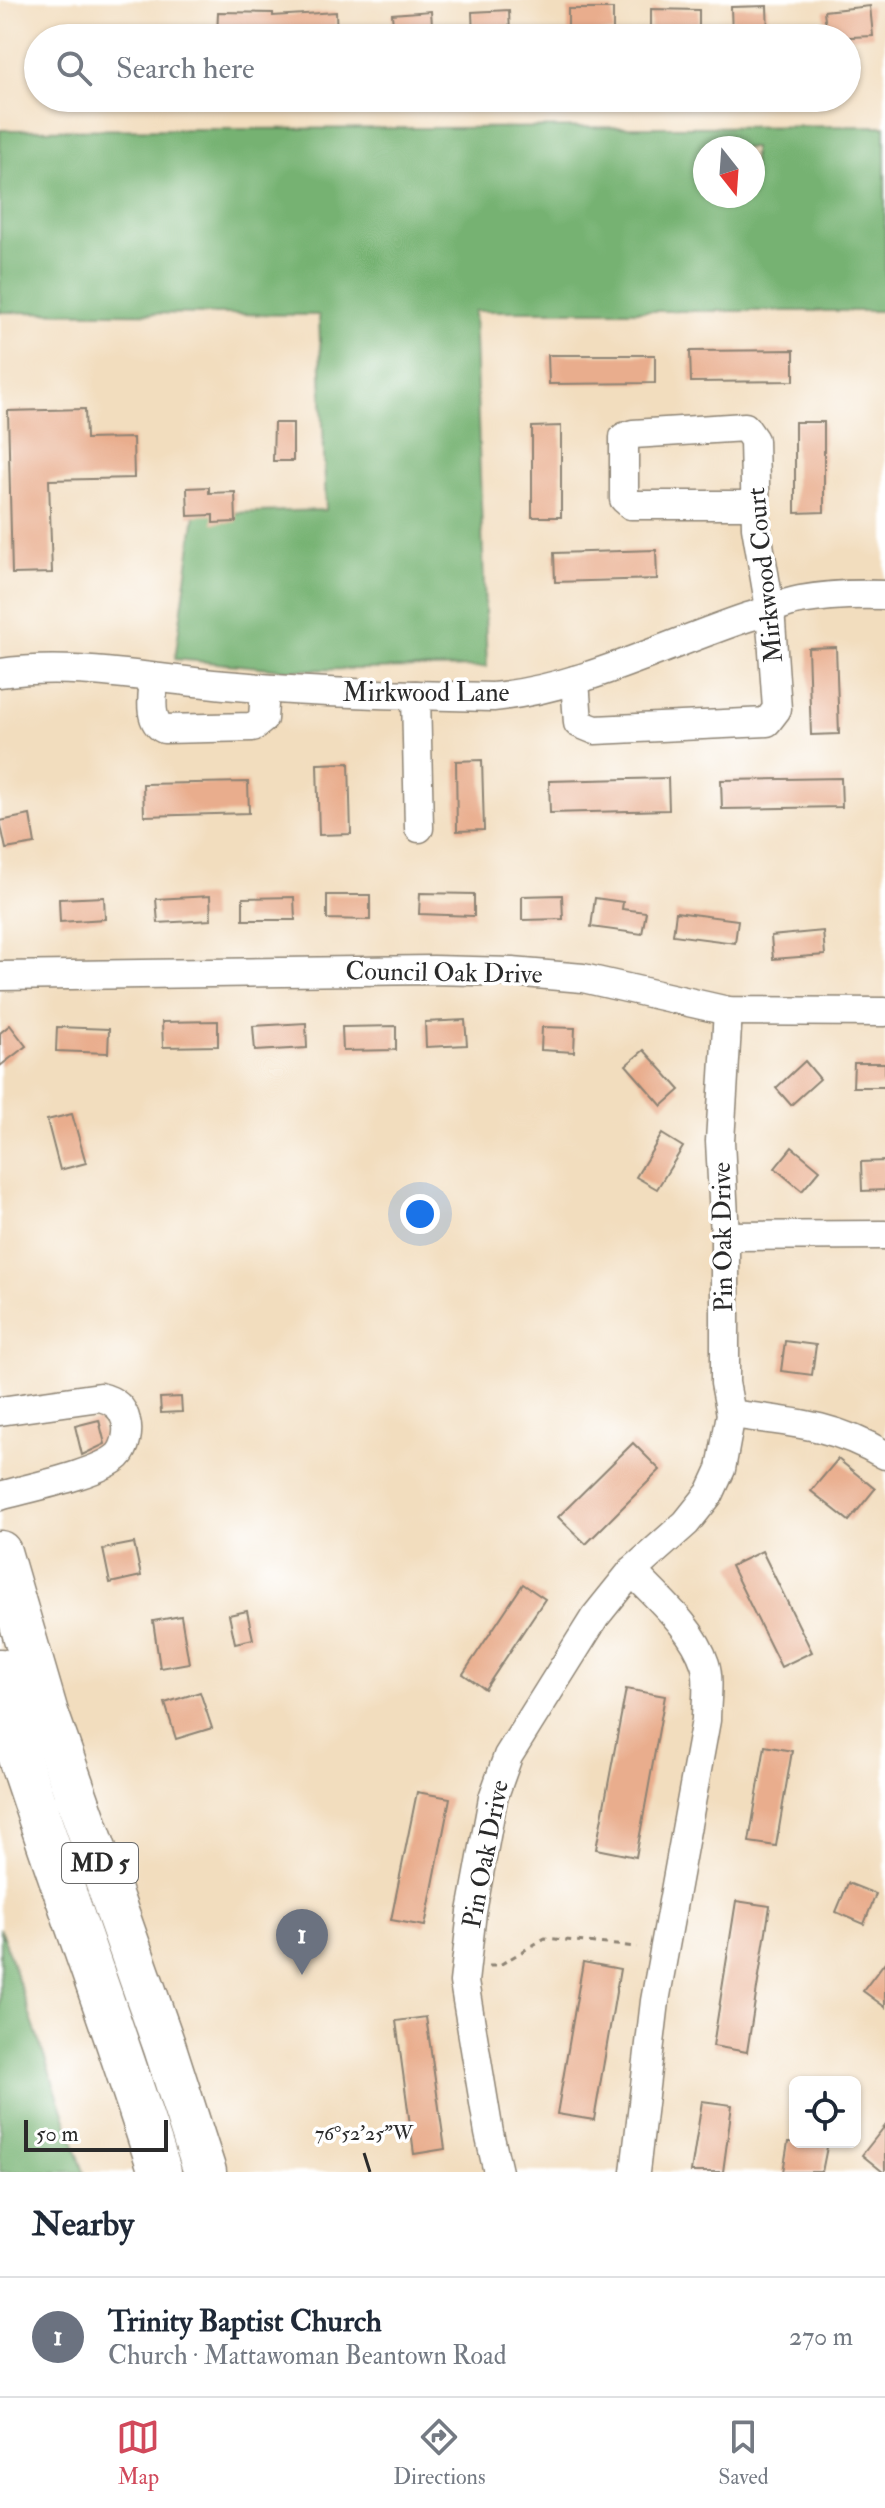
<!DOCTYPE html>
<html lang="en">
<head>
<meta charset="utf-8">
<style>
	:root { --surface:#fff; --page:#f2f2f3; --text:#1f2937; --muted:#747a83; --line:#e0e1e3; --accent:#d1495b }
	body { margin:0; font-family:"IM FELL Double Pica",serif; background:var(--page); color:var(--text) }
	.controls { position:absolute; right:24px; bottom:24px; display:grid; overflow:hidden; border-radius:12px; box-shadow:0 2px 6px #0004 }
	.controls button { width:72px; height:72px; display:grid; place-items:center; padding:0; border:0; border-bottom:2px solid var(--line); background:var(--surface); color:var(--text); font:40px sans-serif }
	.compass { position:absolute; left:693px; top:136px; width:72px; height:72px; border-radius:50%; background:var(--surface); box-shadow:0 2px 6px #0004; rotate:163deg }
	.scale { position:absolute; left:24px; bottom:20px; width:144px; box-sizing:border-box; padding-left:8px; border:4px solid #2b2b2b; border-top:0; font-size:22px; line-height:28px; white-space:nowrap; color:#2b2b2b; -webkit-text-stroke:6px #fff; paint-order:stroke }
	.you { position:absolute; left:420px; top:1214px; width:28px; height:28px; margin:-20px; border:6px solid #fff; border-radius:50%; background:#1a73e8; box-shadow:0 0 0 12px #1a73e833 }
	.badge { display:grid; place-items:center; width:52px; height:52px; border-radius:50%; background:var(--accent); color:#fff; font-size:26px; font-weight:700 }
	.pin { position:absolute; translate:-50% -66px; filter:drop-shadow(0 2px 4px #0008) }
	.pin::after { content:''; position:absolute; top:42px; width:28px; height:24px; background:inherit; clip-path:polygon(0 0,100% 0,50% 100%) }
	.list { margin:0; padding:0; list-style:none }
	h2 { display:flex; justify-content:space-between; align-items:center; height:104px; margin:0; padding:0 32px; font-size:34px }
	h2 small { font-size:26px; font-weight:400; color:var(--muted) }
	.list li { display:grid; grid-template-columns:52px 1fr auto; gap:24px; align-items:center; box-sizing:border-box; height:120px; padding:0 32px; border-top:2px solid var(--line) }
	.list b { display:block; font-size:30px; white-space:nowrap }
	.list p { margin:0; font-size:26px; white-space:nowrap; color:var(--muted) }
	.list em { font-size:26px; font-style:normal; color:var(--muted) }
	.icon { flex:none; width:44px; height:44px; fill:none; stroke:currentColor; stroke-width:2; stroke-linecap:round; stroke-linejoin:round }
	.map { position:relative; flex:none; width:885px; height:2172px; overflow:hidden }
	.search { position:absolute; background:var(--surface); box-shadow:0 2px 6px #0004; left:24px; right:24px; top:24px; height:88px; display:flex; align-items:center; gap:20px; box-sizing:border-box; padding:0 28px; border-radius:44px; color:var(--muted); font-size:30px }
	.sheet { height:224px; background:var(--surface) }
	nav { display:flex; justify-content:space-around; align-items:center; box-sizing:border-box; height:112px; border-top:2px solid var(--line); background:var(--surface); font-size:22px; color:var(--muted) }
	nav a { display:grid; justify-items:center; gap:4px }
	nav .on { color:var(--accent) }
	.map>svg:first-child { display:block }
	.forest { fill:#76b272; stroke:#506e4e; stroke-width:2; fill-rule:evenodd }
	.building { fill:#e9ad8d }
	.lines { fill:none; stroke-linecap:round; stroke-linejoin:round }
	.minor-casing { stroke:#8e8474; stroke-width:31 }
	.highway-casing { stroke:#8e8474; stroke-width:45 }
	.path { stroke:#8e8474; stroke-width:3; stroke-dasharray:6 6; stroke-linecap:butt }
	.minor { stroke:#fff; stroke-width:28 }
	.highway { stroke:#fff; stroke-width:42 }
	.ticks { fill:none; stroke:#2b2b2b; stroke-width:3 }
	.labels { text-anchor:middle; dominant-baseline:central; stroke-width:7; stroke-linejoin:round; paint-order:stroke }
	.shield { fill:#fff; stroke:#6b6b6b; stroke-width:2 }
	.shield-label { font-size:24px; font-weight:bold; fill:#2b2b2b }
	.street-label { font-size:26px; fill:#2b2b2b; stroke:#fff }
	.ticks-label { font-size:20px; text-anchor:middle; fill:#2b2b2b; stroke:#fff; stroke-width:7; stroke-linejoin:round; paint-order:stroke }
</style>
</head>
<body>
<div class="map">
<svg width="885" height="2172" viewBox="0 0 885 2172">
	<rect width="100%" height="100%" fill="#fff"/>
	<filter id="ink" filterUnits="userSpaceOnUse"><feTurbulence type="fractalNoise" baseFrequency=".0125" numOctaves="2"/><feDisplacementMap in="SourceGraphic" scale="16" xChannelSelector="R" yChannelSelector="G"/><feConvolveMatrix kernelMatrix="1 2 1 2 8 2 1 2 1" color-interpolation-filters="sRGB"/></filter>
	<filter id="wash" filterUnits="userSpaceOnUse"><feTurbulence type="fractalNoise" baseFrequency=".006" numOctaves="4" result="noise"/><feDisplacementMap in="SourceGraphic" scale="32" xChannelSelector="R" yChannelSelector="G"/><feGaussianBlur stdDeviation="1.8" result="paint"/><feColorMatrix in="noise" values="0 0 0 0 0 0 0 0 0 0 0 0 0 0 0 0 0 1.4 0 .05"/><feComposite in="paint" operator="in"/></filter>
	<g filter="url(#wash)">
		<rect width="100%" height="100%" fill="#f2ddbe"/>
		<!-- forest -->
		<g class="forest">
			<path d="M885 126V311H474L487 667 291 670 175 659 195 514 326 510 319 315 0 312V130ZM705 148H753V196H705Z"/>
			<polygon points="0,1928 84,2172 0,2172"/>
		</g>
		<g id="blocks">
			<!-- building -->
			<g class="building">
				<polygon points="767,6 768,33 732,35 731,7"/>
				<polygon points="870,6 873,36 827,38 824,11"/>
				<polygon points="568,9 613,9 613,32 596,33 596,38 568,38"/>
				<polygon points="651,9 699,10 699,38 651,38"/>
				<polygon points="509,10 510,34 473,36 472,12"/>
				<polygon points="431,11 433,38 394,38 392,14"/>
				<polygon points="218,12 273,13 273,16 336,12 337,37 217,38"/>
				<polygon points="794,350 794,381 691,382 690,351"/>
				<polygon points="548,355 655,355 655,383 549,384"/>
				<polygon points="85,409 86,439 133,438 134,478 49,480 52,573 12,574 8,411"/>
				<polygon points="795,422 824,422 824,512 795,513"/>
				<polygon points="274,423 293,423 293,461 273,461"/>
				<polygon points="561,426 561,517 532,517 532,427"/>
				<polygon points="209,487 209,493 235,492 236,522 213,523 213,515 188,516 187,488"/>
				<polygon points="656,550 657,579 555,582 554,553"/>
				<polygon points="836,647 839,734 811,735 808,648"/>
				<polygon points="482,760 484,830 457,831 456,761"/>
				<polygon points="349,763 351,834 319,835 317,764"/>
				<polygon points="668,778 669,810 550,813 549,781"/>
				<polygon points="841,778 842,807 722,809 721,780"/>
				<polygon points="248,782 249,813 144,816 143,784"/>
				<polygon points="30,815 35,844 6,849 0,821"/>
				<polygon points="420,893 474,894 474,916 419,914"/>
				<polygon points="327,895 370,895 370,920 327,919"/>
				<polygon points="562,895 563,919 522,920 522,896"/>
				<polygon points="210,896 211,920 158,923 156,899"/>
				<polygon points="104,897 105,919 60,922 59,899"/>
				<polygon points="294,897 295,920 243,920 243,898"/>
				<polygon points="595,898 623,902 622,909 646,912 642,934 591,927"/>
				<polygon points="676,912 738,920 735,943 673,935"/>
				<polygon points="823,931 825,955 773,959 771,936"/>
				<polygon points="465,1020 467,1045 426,1047 425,1022"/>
				<polygon points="218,1021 218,1046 163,1047 162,1022"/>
				<polygon points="306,1023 307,1048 255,1051 253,1026"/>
				<polygon points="10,1025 26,1046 0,1066 0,1033"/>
				<polygon points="396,1026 396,1050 343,1051 342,1027"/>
				<polygon points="57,1027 109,1029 108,1053 56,1051"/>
				<polygon points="542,1027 575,1028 574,1052 541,1050"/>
				<polygon points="644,1050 680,1090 662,1106 626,1065"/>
				<polygon points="805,1061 820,1079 791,1105 776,1088"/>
				<polygon points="854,1063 885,1063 885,1087 853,1087"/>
				<polygon points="72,1114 86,1163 60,1170 47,1120"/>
				<polygon points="662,1134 683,1147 657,1189 636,1177"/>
				<polygon points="792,1147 820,1170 802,1191 775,1168"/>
				<polygon points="885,1161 885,1190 862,1191 861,1162"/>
				<polygon points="785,1341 816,1345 812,1375 781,1371"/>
				<polygon points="181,1397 182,1412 161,1413 160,1398"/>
				<polygon points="99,1420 105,1444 82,1455 75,1426"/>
				<polygon points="633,1443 660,1470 586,1544 558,1517"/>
				<polygon points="838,1459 875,1489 849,1521 811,1491"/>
				<polygon points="134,1543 141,1576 110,1583 103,1549"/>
				<polygon points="762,1551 812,1652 781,1667 731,1566"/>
				<polygon points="523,1584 545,1599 485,1689 463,1674"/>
				<polygon points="247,1611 253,1639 235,1643 229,1615"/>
				<polygon points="181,1616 189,1663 160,1668 153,1621"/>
				<polygon points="626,1689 665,1696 636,1857 596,1849"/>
				<polygon points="200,1692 212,1728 176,1739 165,1703"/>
				<polygon points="765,1746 792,1751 776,1846 749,1842"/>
				<polygon points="417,1792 450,1798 425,1926 391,1920"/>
				<polygon points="848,1883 876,1894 864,1924 836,1912"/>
				<polygon points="736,1901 770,1906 747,2052 713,2046"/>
				<polygon points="583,1962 620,1969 594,2120 557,2114"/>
				<polygon points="885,1962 885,2007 863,1991"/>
				<polygon points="426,2017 445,2149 414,2154 396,2021"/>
				<polygon points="702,2101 732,2105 723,2172 691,2172"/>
				<polygon points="885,2126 885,2172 883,2172 862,2155"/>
				<polygon points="788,2142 828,2142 822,2172 783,2172"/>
			</g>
		</g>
	</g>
	<g filter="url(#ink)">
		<use href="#blocks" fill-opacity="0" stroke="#8e8474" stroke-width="2"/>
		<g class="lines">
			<defs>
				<g id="minor">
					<path d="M0 673C75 662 150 679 225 685 314 693 404 695 493 697 582 688 664 645 748 617 766 612 782 603 800 600 827 595 858 594 885 595"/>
					<path d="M154 678C153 694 147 721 164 729L253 727 263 719 265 689"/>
					<polyline points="575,680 578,723 595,730 767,722 777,709 770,608 756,527 754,440 745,427 633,434 624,437 624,499 631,505 755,505"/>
					<polyline points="416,695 419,828"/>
					<polyline points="0,976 433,970 512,972 583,978 728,1011 885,1012"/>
					<polyline points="725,1236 885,1235"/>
					<path d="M0 1411 100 1397C113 1400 123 1407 126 1421 129 1431 126 1448 118 1456 98 1474 28 1488 0 1496"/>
					<path d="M731 1414C790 1422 833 1424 885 1455"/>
					<polyline points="632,1571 686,1523 710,1493 721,1469 731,1414 725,1383 725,1236 720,1141 728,1011"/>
					<path d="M498 2172 489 2133 464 1982 472 1912 493 1798 508 1756 595 1617 632 1571C657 1598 693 1627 705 1664 710 1680 706 1703 706 1720L655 2001 635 2172"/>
				</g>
				<g id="highway">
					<polyline points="0,1552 47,1713 165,2048 205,2172"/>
					<polyline points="0,1670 10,1679 29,1726"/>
					<path d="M0 1699C50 1858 110 2013 160 2172"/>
				</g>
			</defs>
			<!-- minor casing -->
			<use href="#minor" class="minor-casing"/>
			<!-- highway casing -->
			<use href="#highway" class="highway-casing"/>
			<!-- path -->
			<polyline class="path" points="489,1966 498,1966 545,1938 637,1947"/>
			<!-- minor -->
			<use href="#minor" class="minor"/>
			<!-- highway -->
			<use href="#highway" class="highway"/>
		</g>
	</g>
	<!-- ticks -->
	<path class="ticks" d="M364 2153 370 2172"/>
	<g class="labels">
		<!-- shield labels -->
		<rect class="shield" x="62" y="1843" width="76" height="40" rx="6"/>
		<g class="shield-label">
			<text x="100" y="1863">MD 5</text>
		</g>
		<!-- street labels -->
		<g class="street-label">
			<text transform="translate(765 575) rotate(-96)">Mirkwood Court</text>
			<text x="426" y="693">Mirkwood Lane</text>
			<text transform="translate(444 973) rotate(1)">Council Oak Drive</text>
			<text transform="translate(723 1237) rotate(-91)">Pin Oak Drive</text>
			<text transform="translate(486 1854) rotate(-79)">Pin Oak Drive</text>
		</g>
	</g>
	<g class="ticks-label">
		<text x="364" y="2140">76°52'25"W</text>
	</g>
</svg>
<div class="controls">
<button><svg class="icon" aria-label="locate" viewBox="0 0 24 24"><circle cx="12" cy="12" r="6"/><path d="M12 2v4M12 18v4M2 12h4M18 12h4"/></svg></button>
</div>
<svg class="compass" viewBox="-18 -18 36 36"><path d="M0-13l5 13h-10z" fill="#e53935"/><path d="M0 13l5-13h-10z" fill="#747a83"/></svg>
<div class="scale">50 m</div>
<div class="you"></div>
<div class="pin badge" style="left:302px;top:1975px;background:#6b7280">1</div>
<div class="search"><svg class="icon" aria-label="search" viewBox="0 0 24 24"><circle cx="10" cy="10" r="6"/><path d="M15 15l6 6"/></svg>Search here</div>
</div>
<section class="sheet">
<h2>Nearby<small></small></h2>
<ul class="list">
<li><span class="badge" style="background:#6b7280">1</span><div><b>Trinity Baptist Church</b><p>Church · Mattawoman Beantown Road</p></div><em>270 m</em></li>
</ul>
</section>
<nav>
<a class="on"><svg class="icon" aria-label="map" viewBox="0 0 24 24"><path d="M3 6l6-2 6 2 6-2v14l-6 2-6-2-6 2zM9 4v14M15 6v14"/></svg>Map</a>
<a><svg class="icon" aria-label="directions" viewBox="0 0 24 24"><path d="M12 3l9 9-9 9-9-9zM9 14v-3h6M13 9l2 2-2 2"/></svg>Directions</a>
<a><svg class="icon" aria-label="saved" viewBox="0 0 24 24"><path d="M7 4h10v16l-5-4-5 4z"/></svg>Saved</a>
</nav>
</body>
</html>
